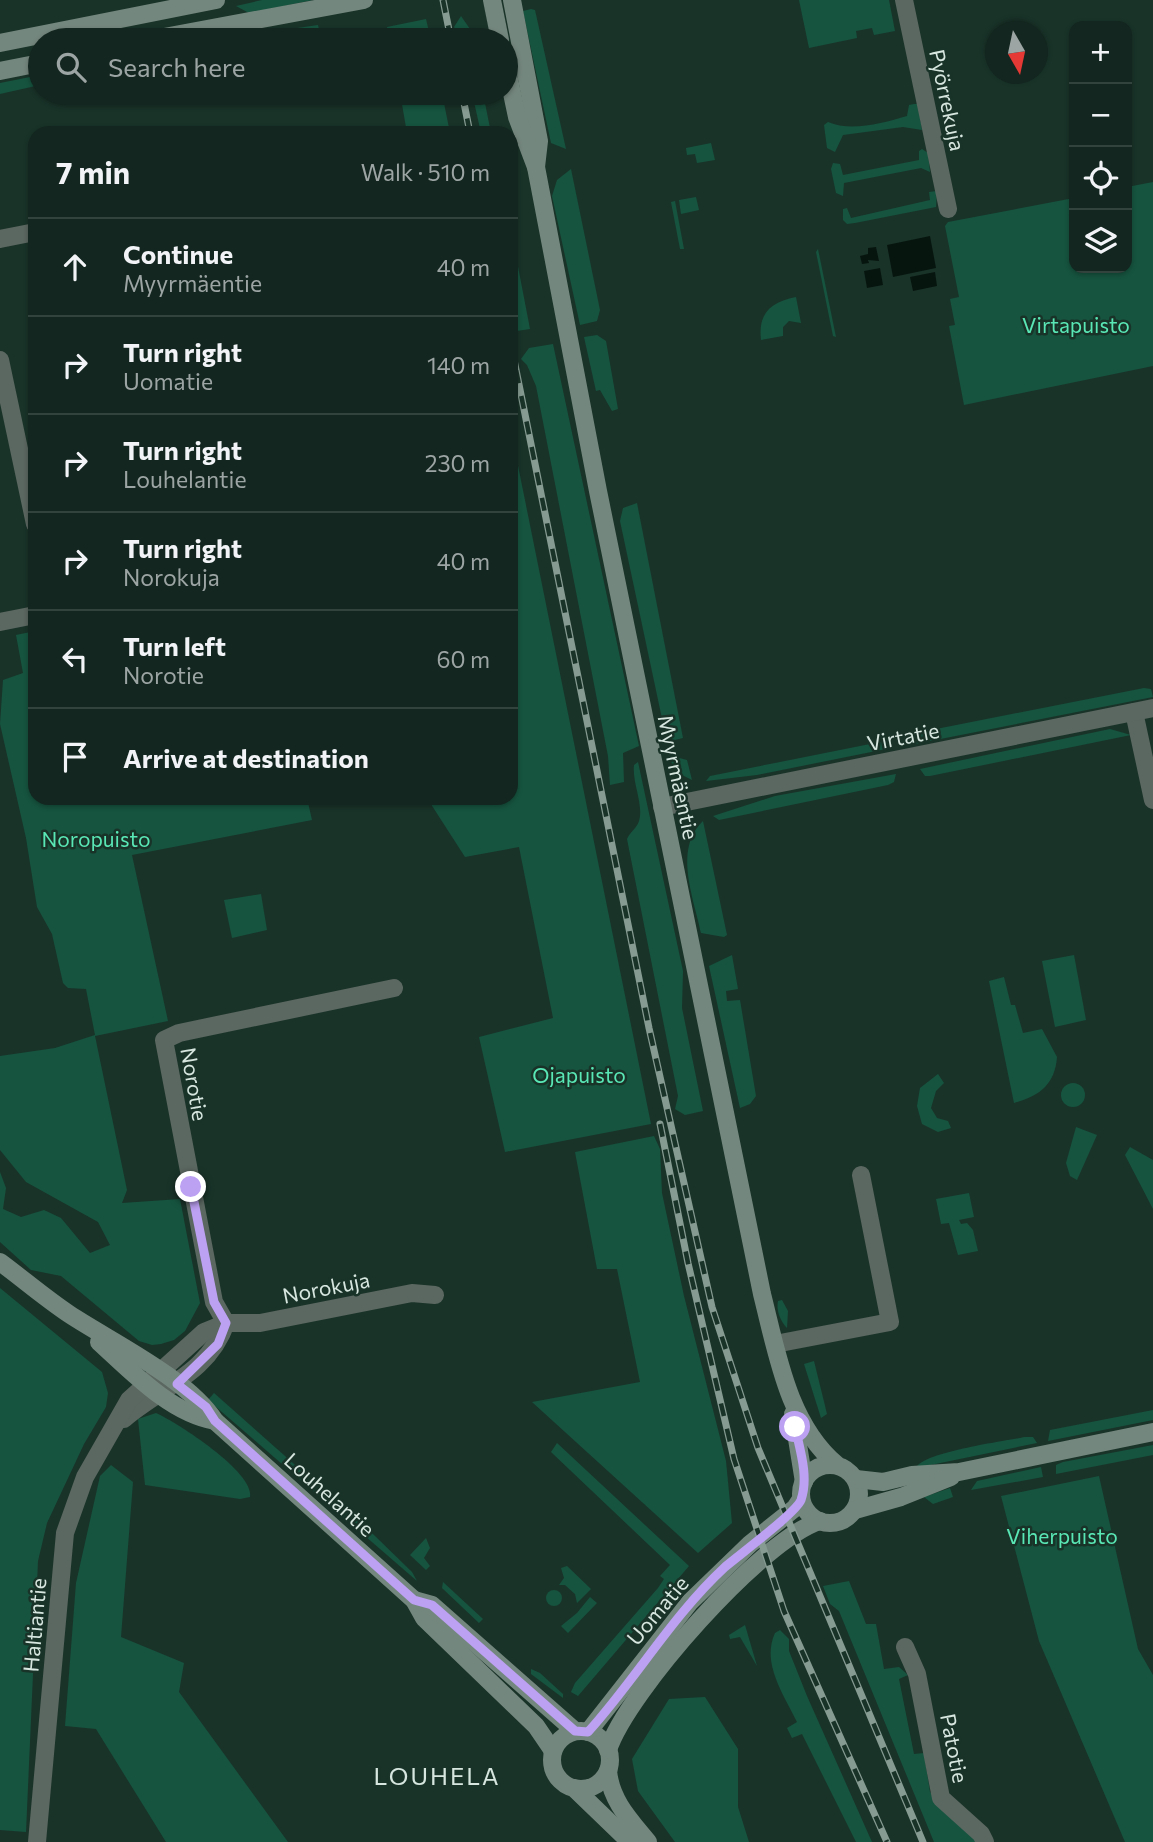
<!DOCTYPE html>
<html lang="en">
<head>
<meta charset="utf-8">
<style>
	:root { --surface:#13261f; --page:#20322c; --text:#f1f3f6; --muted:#9da5a4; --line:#32433d }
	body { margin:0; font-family:Commissioner,sans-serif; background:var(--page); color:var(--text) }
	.controls { position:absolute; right:21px; top:21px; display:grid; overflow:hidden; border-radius:14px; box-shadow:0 2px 5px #0004 }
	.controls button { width:63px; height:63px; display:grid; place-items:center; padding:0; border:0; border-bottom:2px solid var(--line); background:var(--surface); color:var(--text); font:35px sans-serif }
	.compass { position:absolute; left:985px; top:21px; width:63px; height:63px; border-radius:50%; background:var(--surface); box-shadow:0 2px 5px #0004; rotate:171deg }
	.stop { position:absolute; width:21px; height:21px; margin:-16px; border:5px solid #bca0f2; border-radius:50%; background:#fff }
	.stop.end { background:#bca0f2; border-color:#fff; box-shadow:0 2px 7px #0008 }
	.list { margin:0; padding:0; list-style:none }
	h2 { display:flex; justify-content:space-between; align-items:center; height:91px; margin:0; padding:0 28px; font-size:30px }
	h2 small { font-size:23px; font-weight:400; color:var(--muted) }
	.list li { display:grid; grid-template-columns:46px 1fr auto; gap:21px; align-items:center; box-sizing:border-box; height:98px; padding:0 28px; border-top:2px solid var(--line) }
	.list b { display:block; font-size:26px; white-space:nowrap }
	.list p { margin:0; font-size:23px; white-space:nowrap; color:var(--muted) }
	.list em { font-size:23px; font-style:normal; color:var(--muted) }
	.icon { flex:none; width:38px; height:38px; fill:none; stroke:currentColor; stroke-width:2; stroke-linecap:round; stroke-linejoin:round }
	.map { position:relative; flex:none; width:1153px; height:1842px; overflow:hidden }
	.search { position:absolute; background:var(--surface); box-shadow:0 2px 5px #0004; left:28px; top:28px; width:490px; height:77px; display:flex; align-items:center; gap:18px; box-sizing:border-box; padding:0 24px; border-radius:38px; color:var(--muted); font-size:26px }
	.panel { position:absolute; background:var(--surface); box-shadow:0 2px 5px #0004; left:28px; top:126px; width:490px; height:679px; border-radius:21px }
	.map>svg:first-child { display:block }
	.green { fill:#16543f }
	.water { fill:#07150f }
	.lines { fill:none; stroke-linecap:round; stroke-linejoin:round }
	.street { stroke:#5b6761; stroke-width:18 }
	.secondary { stroke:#74877e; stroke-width:18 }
	.rail-casing { stroke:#869b92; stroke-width:7 }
	.rail { stroke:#193329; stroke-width:4.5; stroke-dasharray:13; stroke-linecap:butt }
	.route { stroke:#bca0f2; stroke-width:9 }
	.labels { text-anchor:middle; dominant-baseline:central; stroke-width:5; stroke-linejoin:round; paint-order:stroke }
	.street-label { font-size:21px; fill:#d7e7e0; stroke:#193329 }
	.park-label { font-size:21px; fill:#59e7b5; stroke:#193329 }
	.quarter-label { font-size:24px; letter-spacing:2px; fill:#d7e7e0; stroke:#193329 }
</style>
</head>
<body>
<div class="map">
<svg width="1153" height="1842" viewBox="0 0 1153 1842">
	<rect width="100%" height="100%" fill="#193329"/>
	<!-- green -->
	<g class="green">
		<polygon points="262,0 313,0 249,13 236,6"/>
		<polygon points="799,0 889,0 895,31 874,35 872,28 856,31 857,38 809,48"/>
		<polygon points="531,9 535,10 566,149 551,143 523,11"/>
		<polygon points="461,16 470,29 473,40 461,40 454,27"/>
		<polygon points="426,19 431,40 389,40 387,27"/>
		<polygon points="318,25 319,29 265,40 213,40"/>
		<polygon points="40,75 40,85 0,94 0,83"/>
		<polygon points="400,93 442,93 450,133 407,133"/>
		<polygon points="472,93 483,93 491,133 481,133"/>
		<path d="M914 104H918L922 130 903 127 843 135 835 152 827 148 824 125 828 122C851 132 883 123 907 116L909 105Z"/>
		<polygon points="711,143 715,160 697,163 695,154 687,155 686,148"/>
		<polygon points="922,149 928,153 930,172 921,168 844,183 843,196 836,193 831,169 833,163 840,164 843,175 919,160 919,151"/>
		<polygon points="571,169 600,310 597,321 580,325 552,196 557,180"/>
		<polygon points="1153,182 1153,366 964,405 949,326 955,325 950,299 959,297 945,226 948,222 1074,198 1074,268 1127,268 1127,187"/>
		<polygon points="937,191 936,207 855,223 847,224 843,220 843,209 847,208 851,218 930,200 929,192"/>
		<polygon points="696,197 699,210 681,214 679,200"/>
		<polygon points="675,201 684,249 680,249 671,202"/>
		<polygon points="511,230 530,329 517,331 518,310 511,275"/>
		<polygon points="818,249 836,337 833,336 816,252"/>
		<path d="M796 297 801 323 789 321 783 327V336L761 340C758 314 770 302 796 297Z"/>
		<polygon points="597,335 606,341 618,409 612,411 600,390 596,391 584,337"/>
		<polygon points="553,344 639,746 623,753 624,782 610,785 608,756 536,386 527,365 521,359 529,348"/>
		<polygon points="511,431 651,1124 505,1152 479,1037 553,1018 519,847 465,857 427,798 511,798"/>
		<polygon points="637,503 683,738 667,742 620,521 623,508"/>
		<polygon points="35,631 35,798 307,798 312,820 132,855 168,1021 95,1036 127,1190 122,1203 180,1199 200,1303 185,1331 174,1340 161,1344 152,1345 139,1341 61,1276 31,1270 0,1242 0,1172 6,1188 3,1209 21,1217 44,1210 61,1218 90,1253 110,1245 98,1222 26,1182 0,1150 0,1056 55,1048 95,1035 86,989 68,988 63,983 52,934 37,907 26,838 0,724 3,680 23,673 16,635"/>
		<polygon points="1144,688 1151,689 1153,697 915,744 921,732"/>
		<polygon points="1110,729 1131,735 930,776 925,776 920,769"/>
		<polygon points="885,741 890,743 891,748 757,775 706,781 710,776"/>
		<polygon points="668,755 687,760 692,780 676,772"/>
		<path d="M638 762 683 971 682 1008 703 1111 685 1115 675 1109 678 1096 627 839C630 832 637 828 639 821 644 805 632 783 634 765Z"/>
		<polygon points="896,774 894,782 888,785 719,820 713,816 775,796"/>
		<path d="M703 821 727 935 724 937 701 933C694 898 673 849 703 821Z"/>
		<polygon points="261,894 267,930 232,938 224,900"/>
		<polygon points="732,955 738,989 726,991 727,1001 740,1000 756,1096 750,1104 740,1108 709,966"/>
		<polygon points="1074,955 1086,1020 1055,1027 1042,961"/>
		<path d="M1004 977 1011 1005H1015L1023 1033 1042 1029 1057 1057C1055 1084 1040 1096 1014 1103L989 981Z"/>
		<polygon points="938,1074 944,1083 936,1091 931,1108 937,1118 948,1121 951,1128 938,1132 922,1124 917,1106 920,1088"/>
		<circle cx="1073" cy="1095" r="12"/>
		<polygon points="1076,1127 1097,1135 1077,1180 1070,1176 1066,1163"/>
		<polygon points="654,1136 660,1149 662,1193 684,1296 726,1461 732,1523 698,1553 532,1402 640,1382 617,1269 597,1269 575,1152"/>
		<polygon points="1130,1147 1153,1160 1153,1209 1125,1155"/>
		<polygon points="969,1193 974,1217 959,1220 961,1224 967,1223 973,1230 978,1251 958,1255 949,1223 941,1224 936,1199"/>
		<polygon points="0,1288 102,1372 108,1393 106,1407 84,1444 47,1523 38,1561 26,1832 0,1830"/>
		<path d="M782 1300 788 1311 787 1328C780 1321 776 1310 778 1301Z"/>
		<polygon points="814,1361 827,1414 821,1418 804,1364"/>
		<polygon points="214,1393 374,1535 412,1572 417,1581 208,1400"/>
		<polygon points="1153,1410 1153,1420 1048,1441 1050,1430"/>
		<path d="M156 1413C178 1423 254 1472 250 1497L240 1499 145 1485 138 1419Z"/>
		<path d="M1025 1437H1033L1037 1443 916 1468C923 1452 1006 1441 1025 1437Z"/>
		<polygon points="557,1443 689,1566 578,1696 571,1692 575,1683 658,1588 664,1579 660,1576 670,1565 551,1452"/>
		<polygon points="1153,1445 1153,1455 1056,1474 1056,1465 1063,1462"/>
		<polygon points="111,1465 133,1482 121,1637 184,1663 179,1692 288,1842 166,1842 96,1729 65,1726 76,1583 100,1476"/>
		<polygon points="1041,1467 1043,1477 971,1490 977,1481"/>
		<polygon points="1099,1476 1138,1649 1153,1675 1153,1842 1125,1842 1039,1641 1001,1496"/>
		<polygon points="950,1488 953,1497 933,1504 924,1497"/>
		<polygon points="426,1538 430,1548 424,1558 430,1566 426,1570 410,1555"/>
		<polygon points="567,1566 591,1589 577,1603 575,1594 565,1585 559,1585 564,1578 561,1568"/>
		<polygon points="849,1581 866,1624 876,1624 884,1669 899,1667 908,1675 899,1679 914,1754 924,1753 930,1792 978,1842 934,1842 839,1611 830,1604 823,1586"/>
		<polygon points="443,1582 483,1619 479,1623 442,1588"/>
		<circle cx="554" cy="1598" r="8"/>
		<polygon points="590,1597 597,1603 568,1633 561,1626 577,1613"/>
		<polygon points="745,1625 757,1666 740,1637 730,1639 729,1635"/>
		<path d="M780 1630 789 1639V1651L807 1696 872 1842H856L802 1734 792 1738 787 1728 797 1722C784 1695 761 1663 775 1633Z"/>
		<polygon points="531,1669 540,1673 563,1694 563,1698 531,1674"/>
		<polygon points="705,1697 738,1749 738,1807 749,1842 675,1842 638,1791 632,1759 669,1699"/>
	</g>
	<!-- water -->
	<g class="water">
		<polygon points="930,236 936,268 893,277 887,245"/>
		<polygon points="876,247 879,261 868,260 869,263 862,264 860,256 868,254 868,248"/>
		<polygon points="880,268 883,285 867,288 864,271"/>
		<polygon points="935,272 937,286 913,291 910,277"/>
	</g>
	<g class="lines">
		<!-- street -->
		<g class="street">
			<polyline points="904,0 948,209"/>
			<polyline points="0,239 35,232"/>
			<polyline points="0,360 35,524"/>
			<polyline points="0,622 35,615"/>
			<polyline points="1134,712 1153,800"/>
			<polyline points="662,807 1153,708"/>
			<polyline points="226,1323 214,1302 164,1040 179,1033 394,988"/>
			<polyline points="775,1344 890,1322 861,1175"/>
			<path d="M124 1419C161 1387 208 1374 226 1323"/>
			<polyline points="905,1647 917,1674 941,1798 981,1834 985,1842"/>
			<polyline points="37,1842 65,1533 85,1477 129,1400 204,1332 226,1323 260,1323 412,1293 435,1295"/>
		</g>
		<!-- secondary -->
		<g class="secondary">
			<polyline points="492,0 500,40"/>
			<polyline points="512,0 539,141 536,167"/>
			<polyline points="148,40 364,0"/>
			<polyline points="0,43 216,0"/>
			<path d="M506 65 517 117 536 167 598 491 762 1294C777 1353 788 1424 837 1465"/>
			<polyline points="0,71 40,63"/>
			<path d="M0 1262C23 1279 45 1298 69 1314 113 1343 187 1378 215 1421L414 1600 424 1618 536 1726 553 1751"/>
			<path d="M99 1342C132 1372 170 1413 215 1421"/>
			<polyline points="793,1414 804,1482"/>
			<circle cx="830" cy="1494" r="29"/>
			<polyline points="856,1479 883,1482 912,1475 959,1472 1153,1432"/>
			<polyline points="855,1510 901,1497 951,1477"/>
			<polyline points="414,1600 432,1605 575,1731"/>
			<circle cx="581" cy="1760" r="29"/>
			<polyline points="588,1732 690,1602 750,1544 795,1508 801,1499"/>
			<path d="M608 1750C627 1692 762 1539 820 1521"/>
			<path d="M608 1771C611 1801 630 1820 648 1842"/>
			<polyline points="574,1788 630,1842"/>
		</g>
		<defs>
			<g id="rail">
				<polyline points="443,0 451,40"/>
				<polyline points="462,93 470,133"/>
				<polyline points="511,345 649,1028 712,1307 758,1448 923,1842"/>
				<polyline points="660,1124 688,1263 734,1459 784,1611 887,1842"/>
			</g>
		</defs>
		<!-- rail casing -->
		<use href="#rail" class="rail-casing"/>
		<!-- rail -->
		<use href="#rail" class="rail"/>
	</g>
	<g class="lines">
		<!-- route -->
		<path class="route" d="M191 1187 214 1302 226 1323 218 1344 177 1384 206 1407 215 1421 414 1600 432 1605 575 1731 588 1732C636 1679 672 1616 725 1567 739 1555 796 1513 801 1500 809 1477 800 1450 795 1427"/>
	</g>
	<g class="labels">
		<!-- street labels -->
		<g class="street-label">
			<text transform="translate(948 100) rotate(78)">Pyörrekuja</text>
			<text transform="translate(903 736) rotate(-11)">Virtatie</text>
			<text transform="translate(679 777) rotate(78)">Myyrmäentie</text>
			<text transform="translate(195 1084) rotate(80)">Norotie</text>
			<text transform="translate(326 1287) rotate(-11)">Norokuja</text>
			<text transform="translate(330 1494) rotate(42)">Louhelantie</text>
			<text transform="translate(657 1610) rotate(-50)">Uomatie</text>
			<text transform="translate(34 1625) rotate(-85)">Haltiantie</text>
			<text transform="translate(955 1748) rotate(79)">Patotie</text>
		</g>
		<!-- park labels -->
		<g class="park-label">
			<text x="1076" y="324">Virtapuisto</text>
			<text x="96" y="838">Noropuisto</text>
			<text x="579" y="1074">Ojapuisto</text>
			<text x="1062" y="1535">Viherpuisto</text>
		</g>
		<!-- quarter labels -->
		<g class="quarter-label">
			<text x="437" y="1775">LOUHELA</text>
		</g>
	</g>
</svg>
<div class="controls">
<button>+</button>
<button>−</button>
<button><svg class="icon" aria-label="locate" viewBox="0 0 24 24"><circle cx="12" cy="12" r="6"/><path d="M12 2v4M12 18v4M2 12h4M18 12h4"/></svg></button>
<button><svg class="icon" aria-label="layers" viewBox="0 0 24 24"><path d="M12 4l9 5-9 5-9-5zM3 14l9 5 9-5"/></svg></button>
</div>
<svg class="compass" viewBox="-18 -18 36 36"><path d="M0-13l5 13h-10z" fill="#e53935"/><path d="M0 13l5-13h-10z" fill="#9da5a4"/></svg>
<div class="stop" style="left:795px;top:1427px"></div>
<div class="stop end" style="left:191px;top:1187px"></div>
<div class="search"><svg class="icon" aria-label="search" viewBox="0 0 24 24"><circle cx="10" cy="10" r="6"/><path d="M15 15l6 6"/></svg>Search here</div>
<section class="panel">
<h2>7 min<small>Walk · 510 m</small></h2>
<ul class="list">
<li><svg class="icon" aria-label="ahead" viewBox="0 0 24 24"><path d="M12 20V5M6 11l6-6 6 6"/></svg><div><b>Continue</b><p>Myyrmäentie</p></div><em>40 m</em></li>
<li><svg class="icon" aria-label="right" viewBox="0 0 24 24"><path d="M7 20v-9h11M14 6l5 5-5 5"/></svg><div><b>Turn right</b><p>Uomatie</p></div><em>140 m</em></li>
<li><svg class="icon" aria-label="right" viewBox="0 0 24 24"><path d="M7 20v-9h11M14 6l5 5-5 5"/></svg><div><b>Turn right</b><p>Louhelantie</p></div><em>230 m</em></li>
<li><svg class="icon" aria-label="right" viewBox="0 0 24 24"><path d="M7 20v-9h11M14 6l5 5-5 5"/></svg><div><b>Turn right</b><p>Norokuja</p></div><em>40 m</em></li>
<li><svg class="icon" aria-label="left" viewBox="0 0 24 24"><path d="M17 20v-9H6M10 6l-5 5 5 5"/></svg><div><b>Turn left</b><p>Norotie</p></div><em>60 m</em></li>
<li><svg class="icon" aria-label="arrive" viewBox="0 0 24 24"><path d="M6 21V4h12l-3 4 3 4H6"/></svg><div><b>Arrive at destination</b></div></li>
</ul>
</section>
</div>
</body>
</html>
